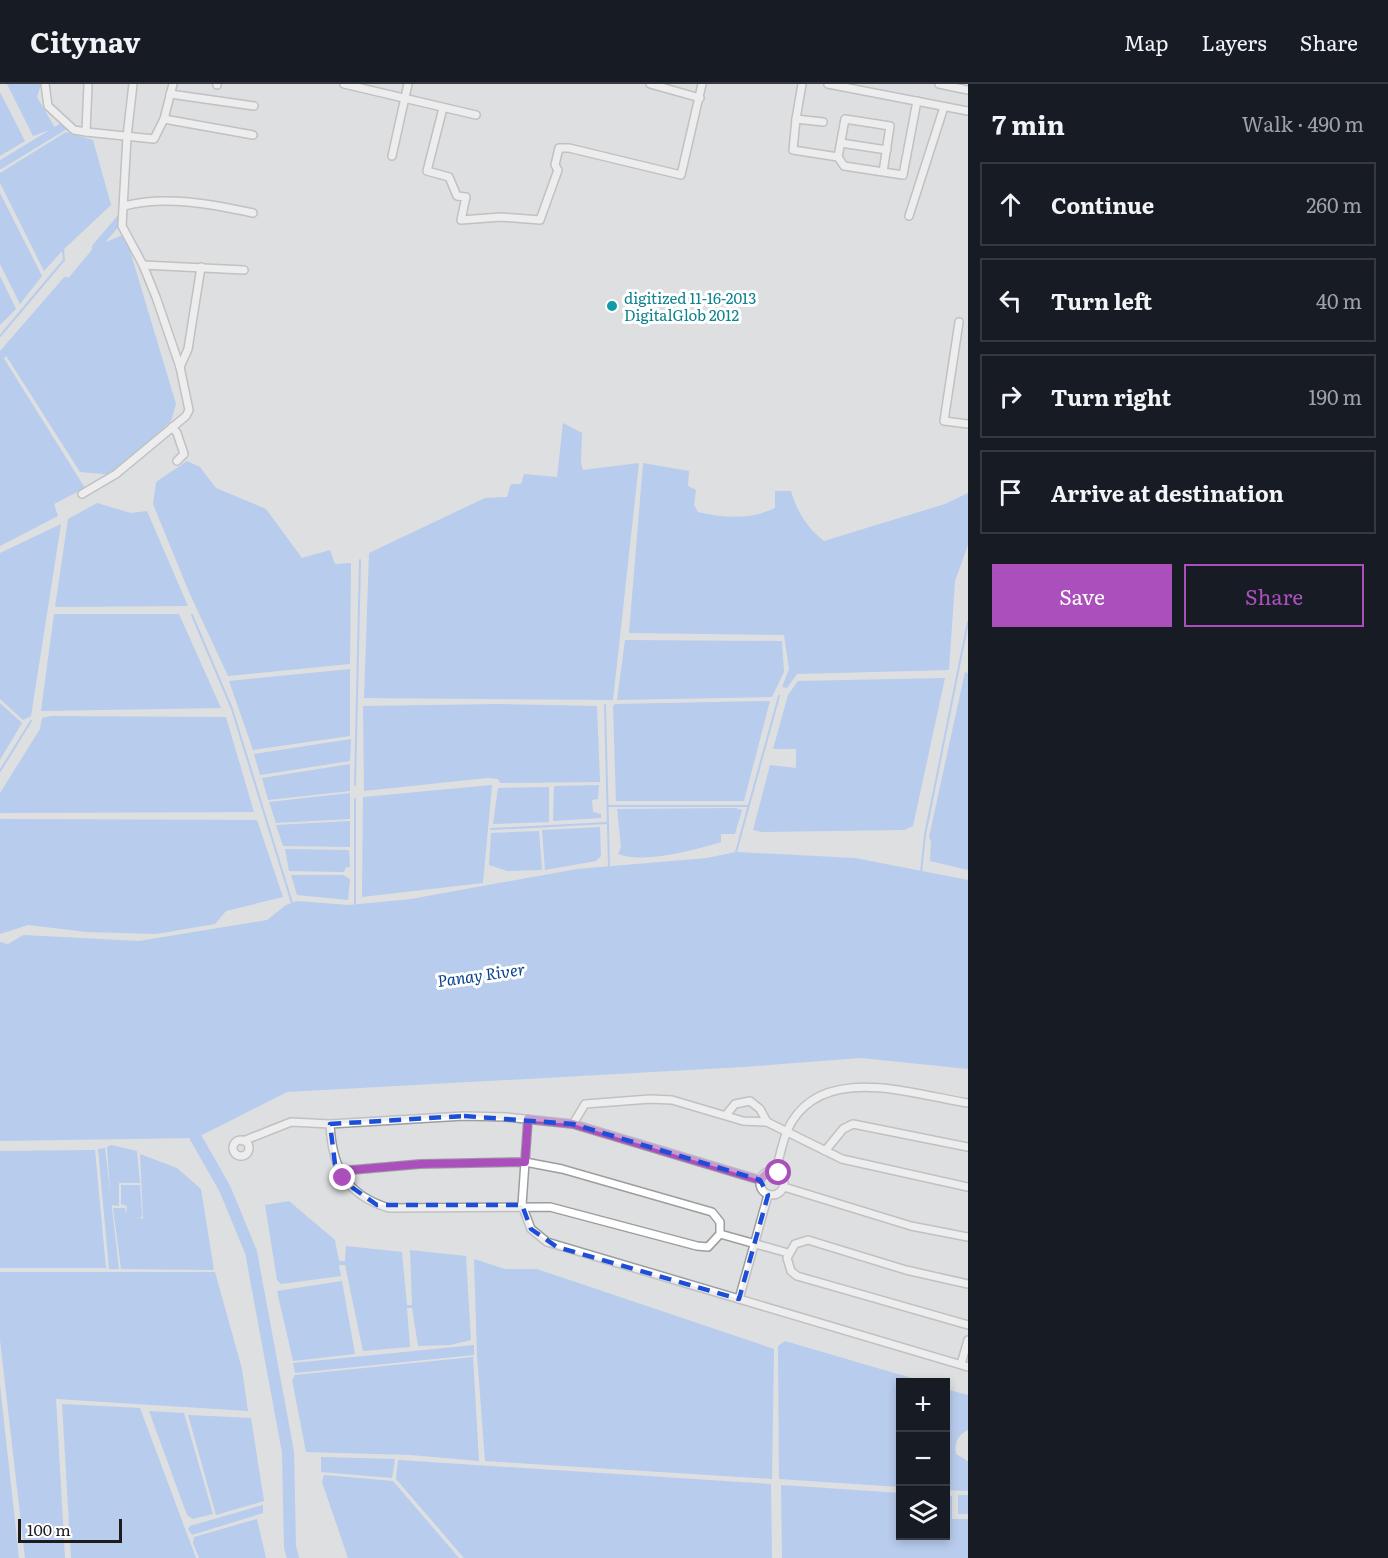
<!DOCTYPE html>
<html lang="en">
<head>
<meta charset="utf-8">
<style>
	:root { --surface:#171b24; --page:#20242c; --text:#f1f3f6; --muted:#9ea1a6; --line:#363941; --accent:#aa4fbb }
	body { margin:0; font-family:Literata,serif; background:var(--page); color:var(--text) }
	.controls { position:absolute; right:18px; bottom:18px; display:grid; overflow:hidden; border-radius:0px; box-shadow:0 3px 9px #0003 }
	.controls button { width:54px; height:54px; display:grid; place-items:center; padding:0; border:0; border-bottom:2px solid var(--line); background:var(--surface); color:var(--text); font:30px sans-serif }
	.scale { position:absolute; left:18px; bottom:15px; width:104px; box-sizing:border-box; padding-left:6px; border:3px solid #1c1c1d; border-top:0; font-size:16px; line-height:21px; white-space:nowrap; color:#1c1c1d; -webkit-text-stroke:4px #fff; paint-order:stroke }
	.stop { position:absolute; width:18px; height:18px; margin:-14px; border:4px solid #aa4fbb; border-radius:50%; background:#fff }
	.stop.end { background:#aa4fbb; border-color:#fff; box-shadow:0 2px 6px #0008 }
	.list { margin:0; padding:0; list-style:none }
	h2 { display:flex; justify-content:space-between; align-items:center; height:78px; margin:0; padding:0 24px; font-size:26px }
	h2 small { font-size:20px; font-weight:400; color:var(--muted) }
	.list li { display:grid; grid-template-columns:39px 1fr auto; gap:18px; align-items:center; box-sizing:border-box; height:84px; margin:0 12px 12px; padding:0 12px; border:2px solid var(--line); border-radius:0px }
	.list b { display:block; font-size:22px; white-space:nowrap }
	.list em { font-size:20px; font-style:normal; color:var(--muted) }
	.actions { display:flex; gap:12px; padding:18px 24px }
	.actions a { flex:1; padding:14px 0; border:2px solid var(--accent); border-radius:0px; text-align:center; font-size:21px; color:var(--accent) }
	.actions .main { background:var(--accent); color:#fff }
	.icon { flex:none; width:33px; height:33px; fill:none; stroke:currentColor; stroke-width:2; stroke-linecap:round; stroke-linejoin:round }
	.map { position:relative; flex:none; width:968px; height:1474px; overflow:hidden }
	header { display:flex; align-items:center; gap:36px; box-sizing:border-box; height:84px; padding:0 30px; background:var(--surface); border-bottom:2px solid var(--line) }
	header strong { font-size:28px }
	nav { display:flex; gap:33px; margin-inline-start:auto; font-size:21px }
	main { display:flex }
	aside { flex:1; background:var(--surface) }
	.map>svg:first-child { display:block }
	.water { fill:#89b6fc }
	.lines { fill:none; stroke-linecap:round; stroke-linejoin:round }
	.stream { stroke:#89b6fc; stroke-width:2 }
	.canal { stroke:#89b6fc; stroke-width:8 }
	.river { stroke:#89b6fc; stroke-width:12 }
	.minor-casing { stroke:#9c9d9e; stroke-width:10 }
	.minor { stroke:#fff; stroke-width:7 }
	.route { stroke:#aa4fbb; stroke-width:8 }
	.marked { fill:none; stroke:#1d4ed8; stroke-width:4.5; stroke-dasharray:12 8; stroke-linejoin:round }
	.culture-dot { fill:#0f9aa8; stroke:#fff; stroke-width:2 }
	.labels { text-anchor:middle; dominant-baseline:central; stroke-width:6; stroke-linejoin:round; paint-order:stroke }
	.culture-label { font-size:15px; fill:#0d838f; stroke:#fff; text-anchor:start }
	.water-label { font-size:16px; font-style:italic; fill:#073e8d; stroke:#fff }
</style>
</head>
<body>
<header>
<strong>Citynav</strong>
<nav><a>Map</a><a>Layers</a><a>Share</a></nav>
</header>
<main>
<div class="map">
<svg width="968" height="1474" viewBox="0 0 968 1474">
	<rect width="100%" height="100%" fill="#dedfe0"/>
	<!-- water -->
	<g class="water">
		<polygon points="7,0 41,0 37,13 55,44 33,52"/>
		<polygon points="0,8 25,57 0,72"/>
		<polygon points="66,48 93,56 111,121 63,166 44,187 0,99 0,89"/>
		<polygon points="0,109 42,192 20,220 0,180"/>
		<polygon points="125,150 176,320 171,337 114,391 80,388 5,270 101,155 106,158"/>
		<polygon points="0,192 16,225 0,241"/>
		<polygon points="3,273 85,404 54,420 58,432 0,462 0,277"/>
		<polygon points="563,339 582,349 581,379 583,386 639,379 613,616 364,614 369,469 485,414 507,413 511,400 521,400 524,390 557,393"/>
		<polygon points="187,377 200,383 216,404 266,425 302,474 330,466 335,480 351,479 350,580 228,592 189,508 153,420 156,398"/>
		<path d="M643 379 689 387 688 402 696 406 694 421 698 428C724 434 751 436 775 424V407H791C797 427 806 443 824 457L945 420 968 409V461L955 497 949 586 797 590 787 604 782 603 789 585 784 551 629 549Z"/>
		<polygon points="97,419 131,429 147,427 188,522 55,523 68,435"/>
		<polygon points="61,440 31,632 23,636 0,615 0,469"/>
		<polygon points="54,530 179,530 221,624 41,627"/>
		<polygon points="625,556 782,557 784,588 772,613 617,616"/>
		<polygon points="350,585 350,652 253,666 229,597"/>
		<polygon points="965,588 968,589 968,786 930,777 931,757 929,753"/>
		<polygon points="945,594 913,742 904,746 762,748 753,746 770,681 796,684 796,665 773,665 788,611 798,597"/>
		<polygon points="770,617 744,717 616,717 613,622 615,620"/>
		<polygon points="0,619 22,639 0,676"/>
		<polygon points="500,620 597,622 600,698 500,699 498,695 487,694 364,707 363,622"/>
		<polygon points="51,632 226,633 254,728 0,729 0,709 40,645 42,634"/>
		<polygon points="351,655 350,677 260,691 254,670"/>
		<polygon points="350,680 350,707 268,716 262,694"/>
		<polygon points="492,701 483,799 362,813 363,713"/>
		<polygon points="599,701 598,715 592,716 593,728 601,730 601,734 553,737 554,702"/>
		<polygon points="549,703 549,738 493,740 498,704"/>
		<polygon points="350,709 350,735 276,739 269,718"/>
		<path d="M735 724 742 726 735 750H721V758C694 766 645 780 618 770L621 763 617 725Z"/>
		<polygon points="0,735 257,736 283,813 226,827 215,840 156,850 87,848 28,841 0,850"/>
		<polygon points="350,737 350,763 283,762 276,741"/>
		<polygon points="600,743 601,772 596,777 545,786 542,746"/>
		<polygon points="539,747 542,786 507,787 489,781 491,749"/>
		<polygon points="285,765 349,766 350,783 346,783 344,788 289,787"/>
		<polygon points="736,768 855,774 968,796 968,985 861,974 743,983 287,1008 196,1054 0,1057 0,858 8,860 23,851 139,857 267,836 286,821 297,817 349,821 411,815 577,785 707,774"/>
		<polygon points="291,791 343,791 350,795 348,816 297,811"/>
		<polygon points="111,1061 137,1067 140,1099 119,1099 119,1122 111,1121 107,1063"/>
		<polygon points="105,1064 119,1185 109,1185 98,1065"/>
		<polygon points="95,1066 106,1184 0,1184 0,1067"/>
		<polygon points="140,1070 177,1084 201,1105 214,1186 121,1185 113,1124 125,1124 126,1130 127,1122 121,1120 121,1101 140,1101 142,1131 141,1134 132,1132 143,1135"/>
		<polygon points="289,1117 335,1156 339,1177 345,1177 346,1162 402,1168 407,1221 412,1221 410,1166 466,1172 471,1256 450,1261 418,1262 412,1224 407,1224 410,1263 363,1267 345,1181 339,1181 341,1192 281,1200 277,1196 265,1121"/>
		<polygon points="474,1175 505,1185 537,1185 774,1265 772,1395 485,1377 477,1271"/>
		<polygon points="0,1188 215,1188 242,1285 248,1327 56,1315 65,1474 25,1474 0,1256"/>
		<polygon points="342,1197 355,1270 293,1277 277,1207"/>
		<polygon points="785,1257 925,1298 900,1298 900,1403 779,1395 778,1262"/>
		<polygon points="474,1261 474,1271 295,1289 293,1279"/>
		<polygon points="473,1273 479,1377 411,1371 306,1368 292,1296 295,1291"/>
		<polygon points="0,1301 19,1474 0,1474"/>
		<path d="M946 1305 968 1311V1346C958 1351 954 1358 956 1370L968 1377V1407L946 1406Z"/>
		<polygon points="62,1320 140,1324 196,1474 71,1474"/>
		<polygon points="149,1327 184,1329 213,1430 193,1435 187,1431"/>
		<polygon points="188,1331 251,1334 264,1417 216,1431"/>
		<polygon points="321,1373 395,1375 392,1394 321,1388"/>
		<polygon points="398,1376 771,1400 772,1474 464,1474 396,1395"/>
		<polygon points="324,1391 393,1397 459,1474 348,1474 322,1398"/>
		<polygon points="781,1401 900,1409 900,1452 946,1452 946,1412 952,1412 952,1435 968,1435 968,1474 782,1474"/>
		<rect x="958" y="1411" width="10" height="19"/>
		<polygon points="263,1421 263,1429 192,1451 188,1445 190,1442"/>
		<polygon points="257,1435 266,1474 199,1474 193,1459 194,1453"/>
	</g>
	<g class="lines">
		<!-- stream -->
		<g class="stream">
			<polyline points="0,252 64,176 63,166"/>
			<polyline points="192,531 232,625 292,819"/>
			<polyline points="605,621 609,782"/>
			<polyline points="0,687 31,637"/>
			<polyline points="355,701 360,476"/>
			<polyline points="608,722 748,722"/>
			<polyline points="491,745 608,739"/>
			<polyline points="736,768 779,612"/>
			<polyline points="921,788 925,751 968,538"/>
			<polyline points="355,820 355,715"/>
		</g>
		<!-- canal -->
		<g class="canal">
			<polyline points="0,81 64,42"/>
			<polyline points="96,163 120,135"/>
			<polyline points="0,273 66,197"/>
		</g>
		<!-- river -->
		<polyline class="river" points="196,1054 225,1105 251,1168 288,1368 290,1463 293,1474"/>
		<defs>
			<g id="minor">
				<polyline points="45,0 48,22 74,46 86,48"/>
				<polyline points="88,0 86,48 154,55 164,35 173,0"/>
				<polyline points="344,0 476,31"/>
				<polyline points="650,0 700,14"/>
				<polyline points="828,0 968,27"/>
				<polyline points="939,0 968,6"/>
				<polyline points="217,1 217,0"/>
				<polyline points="170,10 254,22"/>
				<polyline points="443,24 427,87 449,93 457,112 466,113 461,136 501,133 540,136 558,86 555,81 559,64 569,64 681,91 702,0"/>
				<polyline points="164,35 253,51"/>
				<polyline points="796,35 802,0"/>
				<polyline points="823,38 796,35 793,66 838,73"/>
				<polyline points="841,59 887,66"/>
				<polyline points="392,72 408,0"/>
				<polyline points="883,88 890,42 845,35 838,73 844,82 903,91 917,17"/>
				<path d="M124 122C165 111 211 120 253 129"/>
				<polyline points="909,132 944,23"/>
				<polyline points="143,181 244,186"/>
				<polyline points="959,238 944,337 968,340"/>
				<polyline points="180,283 188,265 201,183"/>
				<polyline points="172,343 177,349 184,370 177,377"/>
				<polyline points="82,410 116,390 186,332 189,326 180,283 156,213 143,181 122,142 127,53 133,0"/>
				<polyline points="726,1031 735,1020 750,1017 760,1025 767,1038"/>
				<polyline points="528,1035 522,1121 531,1145 547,1158 968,1283"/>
				<path d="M330 1040C332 1082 345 1111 389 1124L550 1123 697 1162 708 1163 720 1150V1138L712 1128 562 1085 525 1078 420 1080 340 1087"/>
				<polyline points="573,1040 585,1020 650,1015 672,1016 743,1037 767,1038 842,1075 968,1103"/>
				<circle cx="241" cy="1064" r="8"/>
				<polyline points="243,1057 291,1038 330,1040 464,1032 506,1033 573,1040 760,1096"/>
				<polyline points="825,1067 843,1045 853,1040 968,1063"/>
				<circle cx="772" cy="1099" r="12"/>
				<path d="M776 1087C779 1074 782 1060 787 1047 818 977 911 1010 968 1019"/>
				<polyline points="784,1103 911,1142 968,1153"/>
				<polyline points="720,1150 788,1169"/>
				<polyline points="968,1200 906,1186 808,1156 795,1160 787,1174 791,1187 797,1192 968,1241"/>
				<polyline points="739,1215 768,1111"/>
				<polyline points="961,1280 968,1256"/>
			</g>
		</defs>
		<!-- minor casing -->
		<use href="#minor" class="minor-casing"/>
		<!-- minor -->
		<use href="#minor" class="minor"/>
	</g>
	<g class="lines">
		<!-- route -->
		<polyline class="route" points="343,1094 340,1087 420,1080 525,1078 528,1035 573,1040 760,1096 768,1088 779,1089"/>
	</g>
	<!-- marked area -->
	<path d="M0 0H968V1474H0ZM464 1032 573 1040 760 1096 768 1111 739 1215 557 1163 531 1145 522 1121H377L353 1104 335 1080 330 1040Z" fill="#dedfe0" fill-opacity=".55" fill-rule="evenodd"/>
	<path class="marked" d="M464 1032 573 1040 760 1096 768 1111 739 1215 557 1163 531 1145 522 1121H377L353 1104 335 1080 330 1040Z"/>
	<!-- markers -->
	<circle class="culture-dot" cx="612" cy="222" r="6"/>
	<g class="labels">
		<!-- culture labels -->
		<g class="culture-label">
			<text x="624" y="213">digitized 11-16-2013<tspan x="624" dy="17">DigitalGlob 2012</tspan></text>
		</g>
		<!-- water labels -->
		<g class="water-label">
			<text transform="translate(481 890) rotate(-8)">Panay River</text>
		</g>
	</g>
</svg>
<div class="controls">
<button>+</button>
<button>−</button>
<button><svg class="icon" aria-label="layers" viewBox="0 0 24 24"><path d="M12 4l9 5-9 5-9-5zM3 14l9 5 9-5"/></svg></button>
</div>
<div class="scale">100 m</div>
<div class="stop" style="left:779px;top:1089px"></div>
<div class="stop end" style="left:343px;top:1094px"></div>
</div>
<aside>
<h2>7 min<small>Walk · 490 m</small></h2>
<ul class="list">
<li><svg class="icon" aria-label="ahead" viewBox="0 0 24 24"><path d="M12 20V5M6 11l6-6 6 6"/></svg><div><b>Continue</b></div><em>260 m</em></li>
<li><svg class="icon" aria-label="left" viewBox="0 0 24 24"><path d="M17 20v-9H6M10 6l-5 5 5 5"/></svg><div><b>Turn left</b></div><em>40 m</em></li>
<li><svg class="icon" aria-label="right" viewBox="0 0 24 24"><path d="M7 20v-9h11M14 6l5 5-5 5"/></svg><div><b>Turn right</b></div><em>190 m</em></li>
<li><svg class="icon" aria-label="arrive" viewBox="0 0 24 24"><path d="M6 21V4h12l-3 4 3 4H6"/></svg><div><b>Arrive at destination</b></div></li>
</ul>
<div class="actions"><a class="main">Save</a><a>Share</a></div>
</aside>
</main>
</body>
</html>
